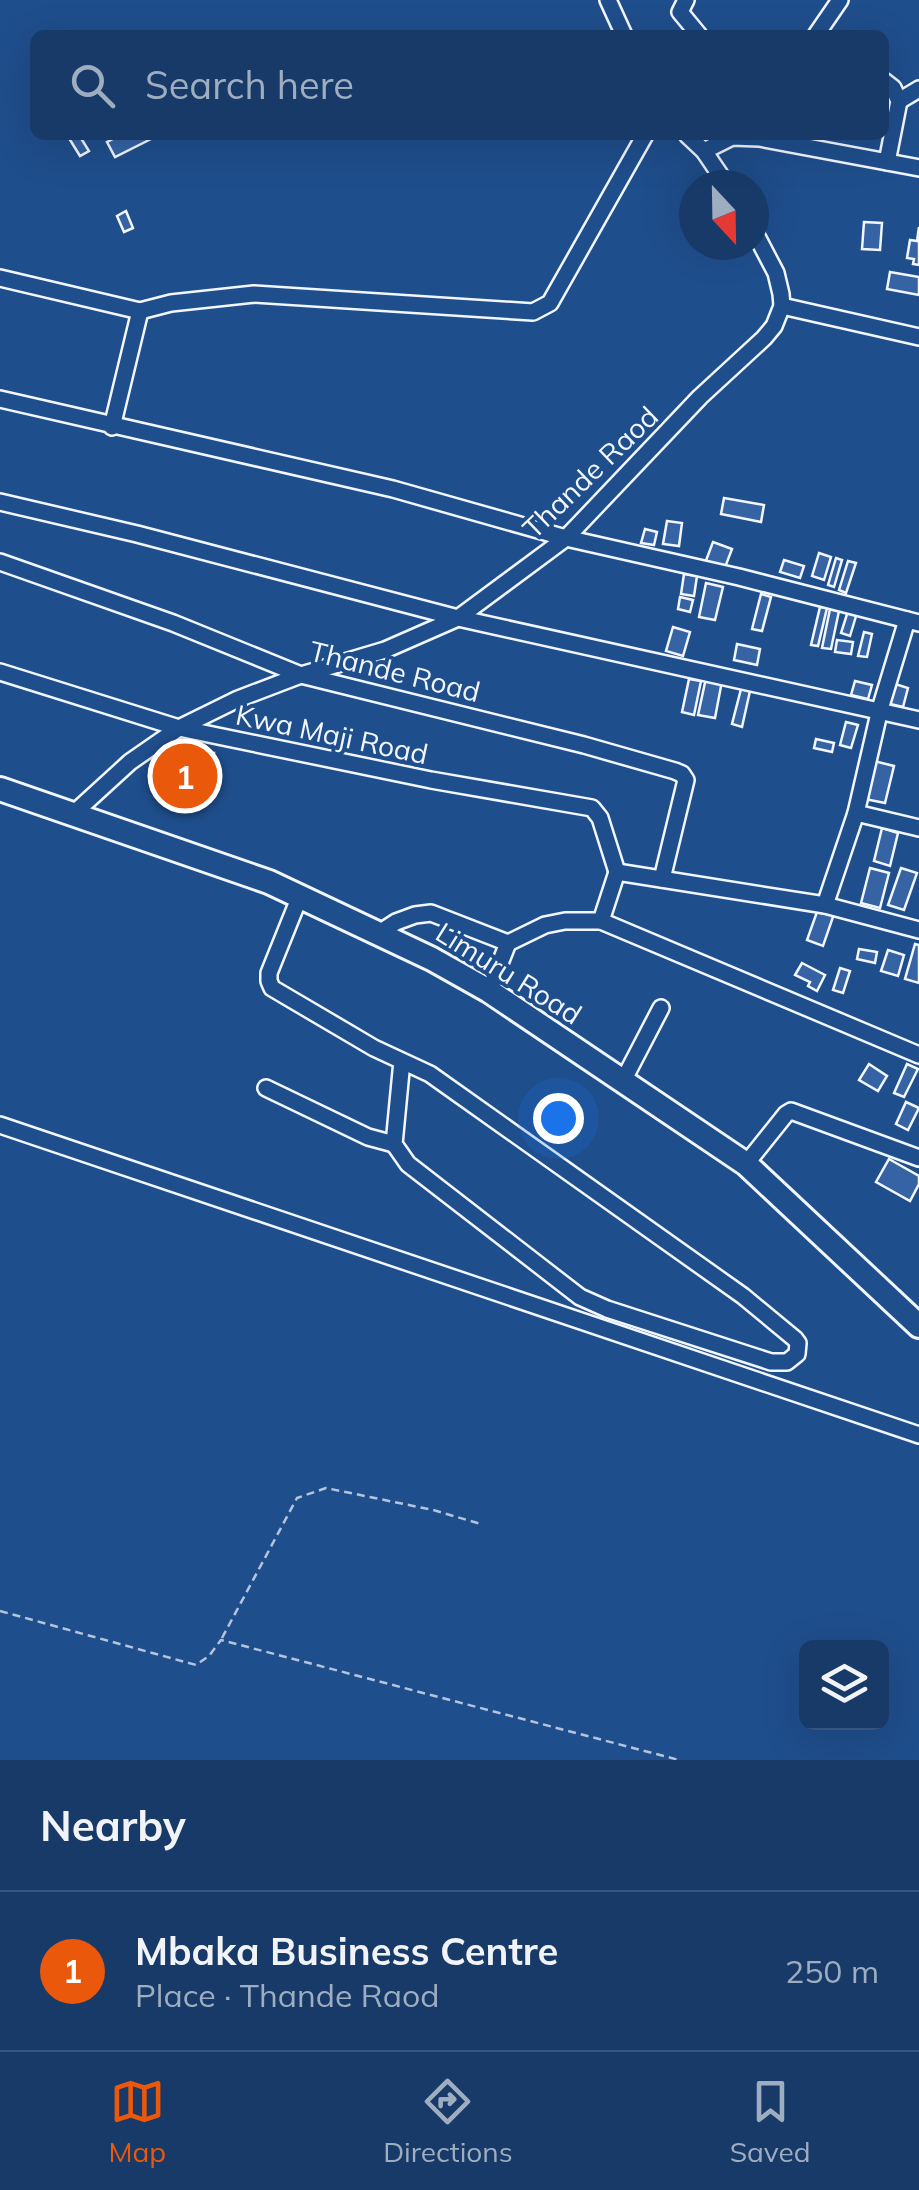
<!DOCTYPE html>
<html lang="en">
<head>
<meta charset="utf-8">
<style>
	:root { --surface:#173a69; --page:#20416f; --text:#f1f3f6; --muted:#9eadc0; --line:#36547d; --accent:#ea580c }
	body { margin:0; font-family:Mulish,sans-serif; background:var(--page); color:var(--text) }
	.controls { position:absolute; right:30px; bottom:30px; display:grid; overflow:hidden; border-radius:15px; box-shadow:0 10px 40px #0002 }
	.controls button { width:90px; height:90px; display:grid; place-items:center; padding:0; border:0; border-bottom:2px solid var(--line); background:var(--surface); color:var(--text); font:50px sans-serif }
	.compass { position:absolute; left:679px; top:170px; width:90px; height:90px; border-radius:50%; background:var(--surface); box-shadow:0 10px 40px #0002; rotate:158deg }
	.you { position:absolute; left:558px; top:1118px; width:35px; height:35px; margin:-25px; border:8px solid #fff; border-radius:50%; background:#1a73e8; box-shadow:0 0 0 15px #1a73e833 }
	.badge { display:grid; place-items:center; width:65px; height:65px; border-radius:50%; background:var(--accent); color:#fff; font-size:32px; font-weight:700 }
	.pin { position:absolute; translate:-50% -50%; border:5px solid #fff; box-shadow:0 2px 10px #0006 }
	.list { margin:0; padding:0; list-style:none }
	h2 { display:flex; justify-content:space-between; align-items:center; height:130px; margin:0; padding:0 40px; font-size:42px }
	h2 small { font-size:32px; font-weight:400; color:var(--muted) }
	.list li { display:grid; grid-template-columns:65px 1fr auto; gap:30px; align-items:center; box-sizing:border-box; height:160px; padding:0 40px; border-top:2px solid var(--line) }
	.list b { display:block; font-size:38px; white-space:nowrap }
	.list p { margin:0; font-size:32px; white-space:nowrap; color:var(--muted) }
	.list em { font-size:32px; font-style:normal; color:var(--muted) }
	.icon { flex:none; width:55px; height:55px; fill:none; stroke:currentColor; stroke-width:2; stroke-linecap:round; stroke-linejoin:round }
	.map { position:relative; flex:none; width:919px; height:1760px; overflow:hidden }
	.search { position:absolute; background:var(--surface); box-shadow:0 10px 40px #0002; left:30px; right:30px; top:30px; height:110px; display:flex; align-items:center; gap:25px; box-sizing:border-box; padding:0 35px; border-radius:15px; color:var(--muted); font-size:38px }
	.sheet { height:290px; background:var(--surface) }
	nav { display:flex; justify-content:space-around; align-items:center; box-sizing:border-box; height:140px; border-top:2px solid var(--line); background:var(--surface); font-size:28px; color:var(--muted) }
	nav a { display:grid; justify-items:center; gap:5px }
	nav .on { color:var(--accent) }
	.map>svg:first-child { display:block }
	.building { fill:#3563a3; stroke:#f2f6ff; stroke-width:2.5 }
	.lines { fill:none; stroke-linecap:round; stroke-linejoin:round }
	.minor-casing { stroke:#f2f6ff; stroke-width:20 }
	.highway-casing { stroke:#f2f6ff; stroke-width:28 }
	.path { stroke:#b3c4dc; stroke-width:2.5; stroke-dasharray:8 5; stroke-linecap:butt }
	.minor { stroke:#1f4e8c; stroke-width:15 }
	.highway { stroke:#1f4e8c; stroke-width:22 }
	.labels { text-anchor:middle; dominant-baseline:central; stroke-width:8; stroke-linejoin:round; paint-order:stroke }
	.street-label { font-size:28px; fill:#f2f6ff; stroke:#1f4e8c }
</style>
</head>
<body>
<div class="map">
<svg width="919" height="1760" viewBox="0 0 919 1760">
	<rect width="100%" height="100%" fill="#1f4e8c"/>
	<!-- building -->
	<g class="building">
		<polygon points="67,135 79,135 89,151 80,156"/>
		<polygon points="121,135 159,135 115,157 107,142"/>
		<polygon points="126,211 133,228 124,232 117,216"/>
		<polygon points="864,222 882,223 880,250 862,249"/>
		<polygon points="919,227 919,265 913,264 914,259 907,258 910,240 917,241"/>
		<polygon points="890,272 919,277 919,295 887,289"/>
		<polygon points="724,498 764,505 761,522 721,514"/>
		<polygon points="667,521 682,523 679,546 663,544"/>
		<polygon points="645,529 657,532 654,545 641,543"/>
		<polygon points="713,542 732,549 724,570 705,563"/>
		<polygon points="819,553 831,557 824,580 812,576"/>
		<polygon points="836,558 842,560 834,587 828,585"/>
		<polygon points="784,560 804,566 800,578 780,572"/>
		<polygon points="848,561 856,563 846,593 839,590"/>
		<polygon points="684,574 697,576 694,596 681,594"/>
		<polygon points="706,583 723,587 715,620 699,617"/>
		<polygon points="761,594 771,597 762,631 752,629"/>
		<polygon points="680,597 693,600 690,612 678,609"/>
		<polygon points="820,607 827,608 818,646 811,645"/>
		<polygon points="830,609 839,611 831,649 822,648"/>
		<polygon points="848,611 857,613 850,636 841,633"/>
		<polygon points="673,627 690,632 683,656 666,651"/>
		<polygon points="864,632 872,634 867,657 858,656"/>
		<polygon points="837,640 853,642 851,654 835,652"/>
		<polygon points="737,644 760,649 757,665 734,660"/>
		<polygon points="706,678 722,681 715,718 698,715"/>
		<polygon points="689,679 701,681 694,715 682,712"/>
		<polygon points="855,681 872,685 868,699 851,695"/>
		<polygon points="892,683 908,688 903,707 886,703"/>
		<polygon points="741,689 750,691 742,727 732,724"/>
		<polygon points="846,722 858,725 851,748 840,745"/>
		<polygon points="816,739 834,743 832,752 814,748"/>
		<polygon points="186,751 214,753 208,802 162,783 157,768"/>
		<polygon points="874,761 894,766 885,803 865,799"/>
		<polygon points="882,828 898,833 890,866 874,861"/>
		<polygon points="870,868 889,873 880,908 861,903"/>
		<polygon points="901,868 917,873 904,910 888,905"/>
		<polygon points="818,909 834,914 823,946 807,940"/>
		<polygon points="915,944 919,945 919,983 905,979"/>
		<polygon points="859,949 877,952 875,963 857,959"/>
		<polygon points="888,950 904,955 898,976 881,971"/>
		<polygon points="802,963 825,975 817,991 808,986 810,982 795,975"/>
		<polygon points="840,968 850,971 843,993 833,990"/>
		<polygon points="869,1064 887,1076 878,1091 859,1080"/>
		<polygon points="907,1064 918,1069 904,1097 894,1093"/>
		<polygon points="906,1102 919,1108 908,1130 896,1124"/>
		<polygon points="889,1159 919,1176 919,1184 910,1201 876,1182"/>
	</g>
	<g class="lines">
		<defs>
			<g id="minor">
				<polyline points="608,0 624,35"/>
				<polyline points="686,0 680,12 699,35"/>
				<polyline points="816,35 840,0"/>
				<polyline points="884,81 893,88 899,101 887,162"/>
				<polyline points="899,101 919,89"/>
				<polyline points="687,135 704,151 727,185"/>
				<polyline points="704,151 732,137 759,138 919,168"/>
				<polyline points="0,278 140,311 171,303 254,294 533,312 550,303 645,135"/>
				<polyline points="782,306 919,337"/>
				<polyline points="0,399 393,489 566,538 739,577 919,623"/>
				<polyline points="112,427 140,311"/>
				<polyline points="0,502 137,534 458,618 919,720"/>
				<polyline points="0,562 173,623 301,675 584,745 675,771 682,774 686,780 662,879"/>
				<polyline points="0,672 179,728 431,780 592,808 600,818 617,872"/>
				<polyline points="856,813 919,828"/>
				<polyline points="72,815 130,762 179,728 238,699 301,675 385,650 458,618 566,538 700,397 764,338 774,326 782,306 781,294 776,273 754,231"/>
				<polyline points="617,872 825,905 919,930"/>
				<polyline points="300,896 269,973 269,981 272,988 374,1048 402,1061 394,1144 408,1164 580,1297 607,1309 771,1362 787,1362 797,1354 798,1343 795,1339 743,1296 430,1074 402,1061"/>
				<polyline points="825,905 856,813 880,709 907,620"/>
				<polyline points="601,921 617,872"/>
				<polyline points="379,933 396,922 415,915 431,913 508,943 545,925 565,921 601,921 919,1055"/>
				<polyline points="489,991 508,943"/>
				<polyline points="623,1081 661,1008"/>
				<polyline points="266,1088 368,1137 394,1144"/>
				<polyline points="0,1125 919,1435"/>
				<polyline points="746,1164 786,1114 791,1111 919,1158"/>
			</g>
			<polyline id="highway" points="0,789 269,882 432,959 489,991 746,1164 919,1326"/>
		</defs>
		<!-- minor casing -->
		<use href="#minor" class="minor-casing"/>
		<!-- highway casing -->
		<use href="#highway" class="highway-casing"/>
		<!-- path -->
		<g class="path">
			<polyline points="0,1611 196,1665 209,1656 221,1640 679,1760"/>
			<polyline points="222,1638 297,1498 326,1488 433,1510 481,1524"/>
		</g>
		<!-- minor -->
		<use href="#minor" class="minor"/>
		<!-- highway -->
		<use href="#highway" class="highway"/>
	</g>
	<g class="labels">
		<!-- street labels -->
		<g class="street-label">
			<text transform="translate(590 472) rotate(-44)">Thande Raod</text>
			<text transform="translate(395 671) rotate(14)">Thande Road</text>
			<text transform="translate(332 734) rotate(12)">Kwa Maji Road</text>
			<text transform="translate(509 973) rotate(32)">Limuru Road</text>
		</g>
	</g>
</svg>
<div class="controls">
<button><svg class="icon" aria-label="layers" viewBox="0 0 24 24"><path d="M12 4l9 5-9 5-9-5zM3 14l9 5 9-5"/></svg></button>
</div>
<svg class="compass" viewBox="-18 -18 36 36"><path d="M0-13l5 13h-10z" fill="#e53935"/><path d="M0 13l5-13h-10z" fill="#9eadc0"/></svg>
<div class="you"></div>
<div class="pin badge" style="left:185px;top:776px">1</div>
<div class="search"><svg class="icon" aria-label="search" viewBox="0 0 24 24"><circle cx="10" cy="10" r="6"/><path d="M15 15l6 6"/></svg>Search here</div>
</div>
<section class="sheet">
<h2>Nearby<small></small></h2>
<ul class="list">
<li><span class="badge">1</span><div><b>Mbaka Business Centre</b><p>Place · Thande Raod</p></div><em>250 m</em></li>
</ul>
</section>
<nav>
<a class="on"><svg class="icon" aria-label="map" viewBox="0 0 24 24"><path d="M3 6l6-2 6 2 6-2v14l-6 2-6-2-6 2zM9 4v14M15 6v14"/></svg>Map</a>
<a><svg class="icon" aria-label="directions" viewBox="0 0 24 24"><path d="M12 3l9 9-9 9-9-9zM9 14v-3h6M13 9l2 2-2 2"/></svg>Directions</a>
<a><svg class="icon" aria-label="saved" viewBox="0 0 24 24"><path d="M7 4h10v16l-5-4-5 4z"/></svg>Saved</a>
</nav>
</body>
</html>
